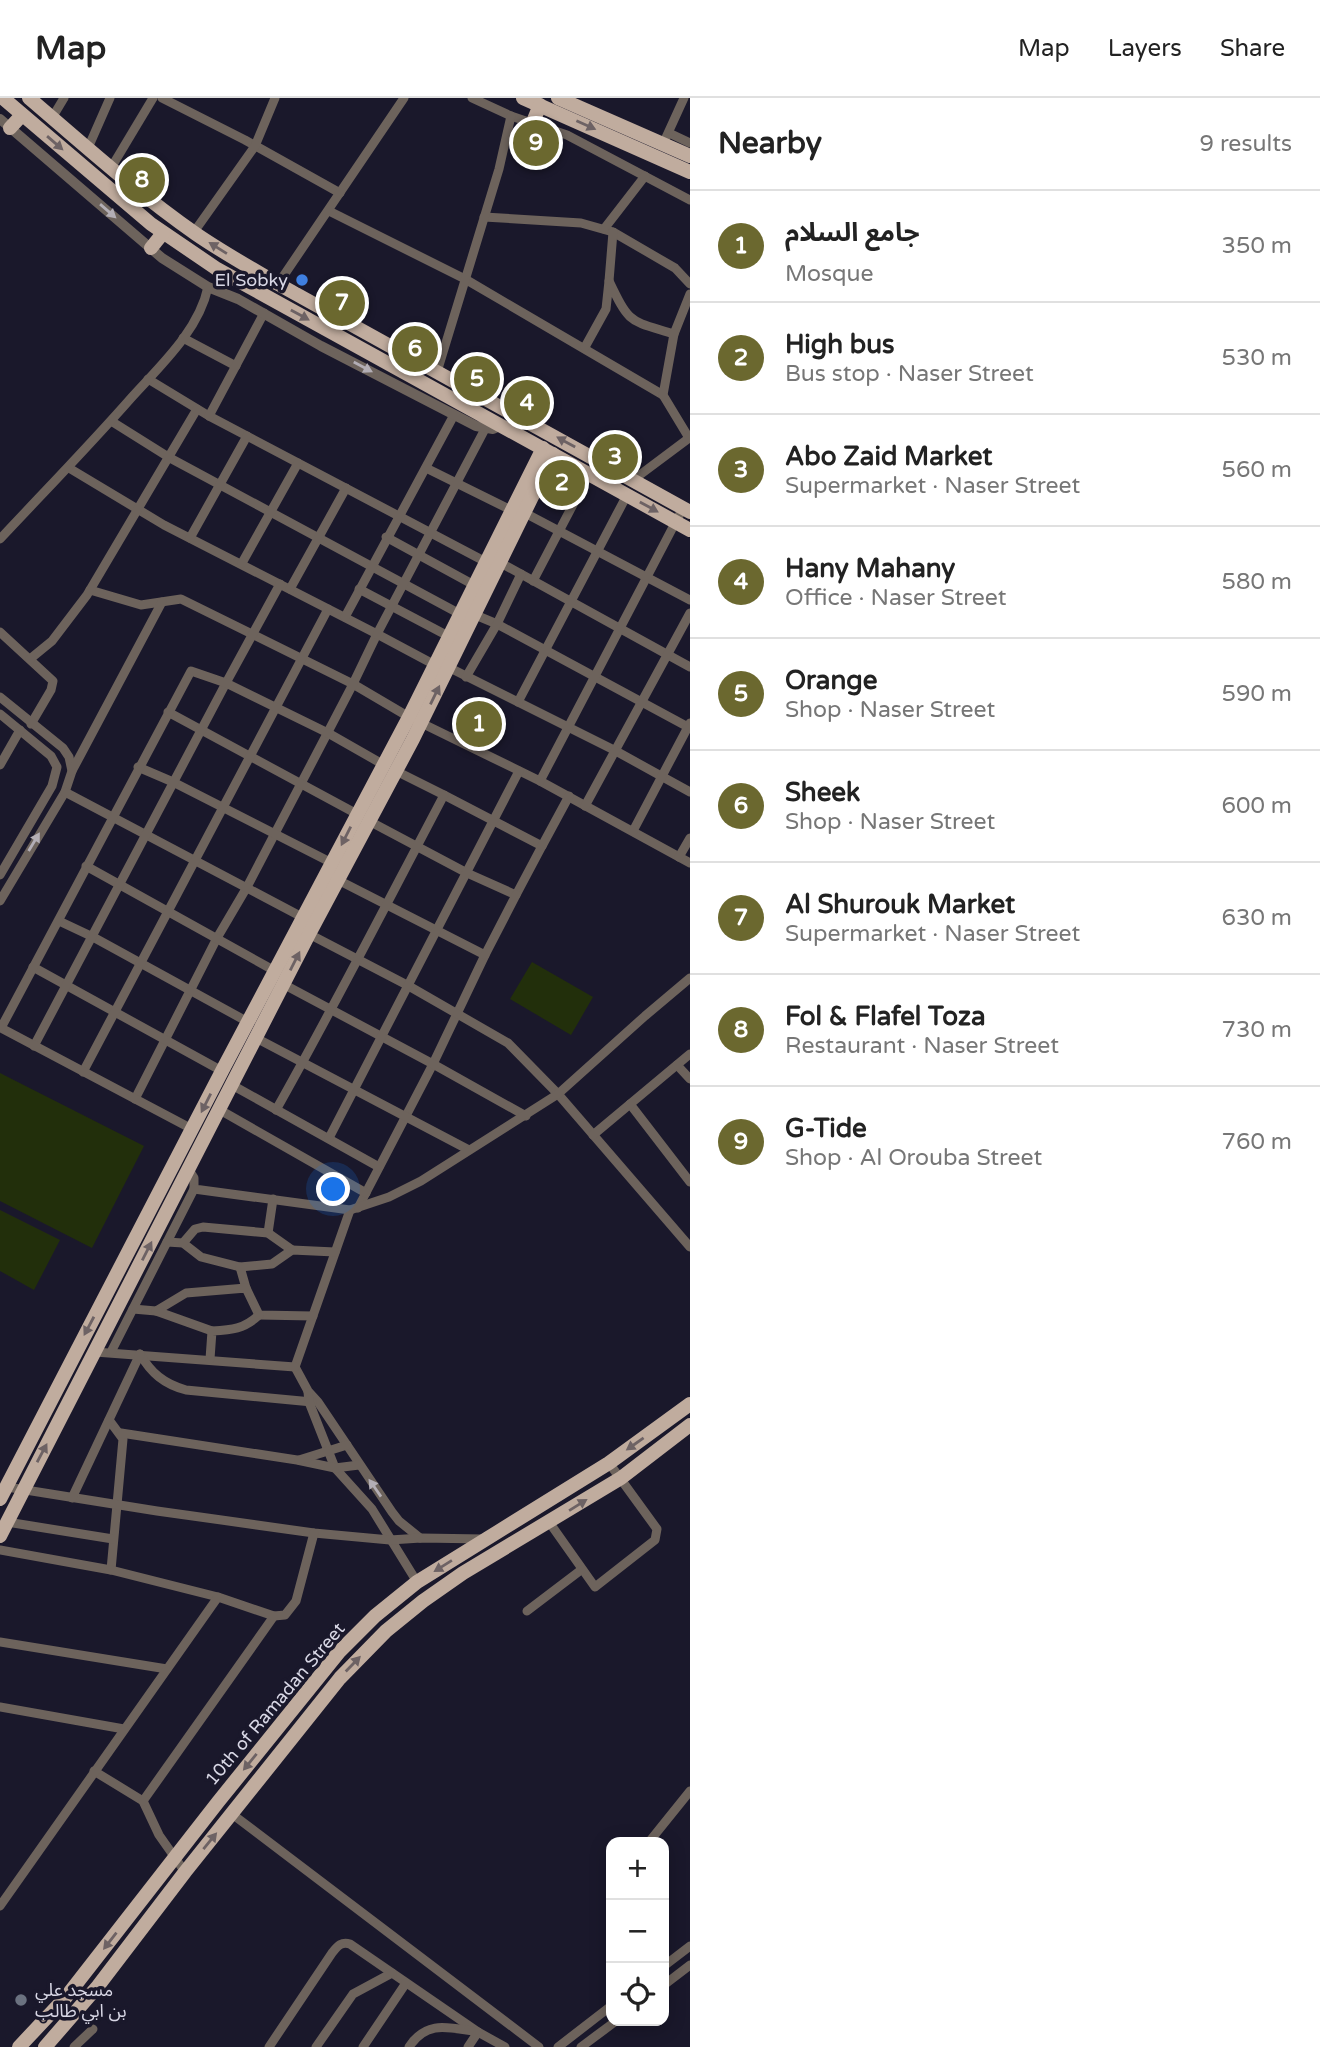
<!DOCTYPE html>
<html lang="en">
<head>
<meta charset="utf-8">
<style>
	:root { --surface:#fff; --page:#f6f6f6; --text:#222; --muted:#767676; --line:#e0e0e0; --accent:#6b682f }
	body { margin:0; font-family:"Varela Round","Noto Sans Arabic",sans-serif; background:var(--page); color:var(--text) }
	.controls { position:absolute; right:21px; bottom:21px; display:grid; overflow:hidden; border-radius:14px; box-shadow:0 4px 18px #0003 }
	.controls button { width:63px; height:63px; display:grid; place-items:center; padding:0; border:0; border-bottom:2px solid var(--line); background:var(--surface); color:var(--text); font:35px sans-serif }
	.you { position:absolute; left:334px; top:1092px; width:24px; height:24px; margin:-18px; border:5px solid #fff; border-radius:50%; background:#1a73e8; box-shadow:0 0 0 10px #1a73e833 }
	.badge { display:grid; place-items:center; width:46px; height:46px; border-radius:50%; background:var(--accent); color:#fff; font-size:23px; font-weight:700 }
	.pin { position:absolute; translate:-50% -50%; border:4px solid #fff; box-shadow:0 2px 7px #0006 }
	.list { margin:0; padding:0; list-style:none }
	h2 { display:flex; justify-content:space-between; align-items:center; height:91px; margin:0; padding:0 28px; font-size:30px }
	h2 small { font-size:23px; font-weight:400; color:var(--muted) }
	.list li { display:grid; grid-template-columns:46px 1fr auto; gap:21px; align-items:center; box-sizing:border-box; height:112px; padding:0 28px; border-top:2px solid var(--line) }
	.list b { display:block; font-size:26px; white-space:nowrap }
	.list p { margin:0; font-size:23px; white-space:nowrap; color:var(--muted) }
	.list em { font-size:23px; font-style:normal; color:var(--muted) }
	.icon { flex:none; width:38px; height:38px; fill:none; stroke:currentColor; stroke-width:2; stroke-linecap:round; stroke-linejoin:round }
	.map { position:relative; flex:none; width:690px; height:1949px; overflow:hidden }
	header { display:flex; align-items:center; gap:42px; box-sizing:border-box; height:98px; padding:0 35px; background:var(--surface); border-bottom:2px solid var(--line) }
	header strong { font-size:33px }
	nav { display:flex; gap:38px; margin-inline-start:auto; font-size:24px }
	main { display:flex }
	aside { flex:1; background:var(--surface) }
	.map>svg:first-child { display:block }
	.green { fill:#222f0b }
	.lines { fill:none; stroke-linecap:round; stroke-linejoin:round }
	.minor { stroke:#6d635c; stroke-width:9 }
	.tertiary { stroke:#6d635c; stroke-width:10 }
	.primary { stroke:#c0ac9e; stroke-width:14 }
	.oneway { fill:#6d6264 }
	.oneway2 { fill:#b3aeb5 }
	.shop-dot { fill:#3f7fe0; stroke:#1a182b; stroke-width:2.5 }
	.worship-dot { fill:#6b7280; stroke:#1a182b; stroke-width:2.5 }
	.labels { text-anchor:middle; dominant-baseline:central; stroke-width:7; stroke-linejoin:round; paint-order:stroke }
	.poi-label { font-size:18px; fill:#d8d7e5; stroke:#1a182b; text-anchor:end }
	.street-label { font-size:18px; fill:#d8d7e5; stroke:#1a182b }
</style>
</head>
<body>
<header>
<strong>Map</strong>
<nav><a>Map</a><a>Layers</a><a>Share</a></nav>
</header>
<main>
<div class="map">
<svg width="690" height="1949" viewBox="0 0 690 1949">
	<rect width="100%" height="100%" fill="#1a182b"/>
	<!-- green -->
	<g class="green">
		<polygon points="532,864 593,899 571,937 510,901"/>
		<polygon points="0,975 144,1048 92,1150 0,1103"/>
		<polygon points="0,1112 60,1142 34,1192 0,1173"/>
	</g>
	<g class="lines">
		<!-- minor -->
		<g class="minor">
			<polyline points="162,0 245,42 340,95"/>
			<polyline points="472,0 511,18 567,37 690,102"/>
			<polyline points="52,20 64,0"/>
			<polyline points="669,35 690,45"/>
			<polyline points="663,46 684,0"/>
			<polyline points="88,50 110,0"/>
			<polyline points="111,70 153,0"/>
			<polyline points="329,113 465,181 663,297"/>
			<polyline points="484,119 581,125 613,134 675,170 690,186"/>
			<polyline points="604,131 645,78"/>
			<polyline points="194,134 255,48 275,0"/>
			<polyline points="609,183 613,134"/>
			<polyline points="278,186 404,0"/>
			<polyline points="183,240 236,268"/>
			<path d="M585 249 606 211 609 183C630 227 629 222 674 236L690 196"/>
			<polyline points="437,274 499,71 511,18"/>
			<polyline points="148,281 209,318 486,464"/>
			<polyline points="209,318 264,215"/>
			<polyline points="111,323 170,360 460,516"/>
			<polyline points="69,370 164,427 377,536 353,586 409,619 540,683 690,765"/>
			<polyline points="426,370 511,412"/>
			<polyline points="633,382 689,340 663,297 674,236"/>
			<polyline points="523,414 690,502"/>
			<polyline points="386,439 474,487"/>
			<polyline points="190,440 247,338"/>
			<path d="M0 441C44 394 89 348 132 299 161 267 199 232 208 189"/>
			<polyline points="499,464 690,569"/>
			<polyline points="242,465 298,365"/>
			<polyline points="533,483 589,376"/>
			<polyline points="290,491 346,390"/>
			<polyline points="359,491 450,539"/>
			<polyline points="90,492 141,507 181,501 353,586 247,789 217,840 135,1001"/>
			<polyline points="473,516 497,526 690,630"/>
			<polyline points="345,519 454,317"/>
			<polyline points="0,534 53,583 51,592 31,626"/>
			<polyline points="30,561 52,543 87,497 197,311"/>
			<polyline points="435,567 377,536 485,331"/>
			<polyline points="448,569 614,652 690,694"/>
			<polyline points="466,579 497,526 521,476"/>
			<polyline points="0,599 63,650 69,659 72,673 65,694 0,803"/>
			<polyline points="518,604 627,397"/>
			<polyline points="168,614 357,716"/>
			<polyline points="0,616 51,658 57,669 52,688 0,777"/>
			<polyline points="0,667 20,632"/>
			<polyline points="138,669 173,684 332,765"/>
			<polyline points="72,673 162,504"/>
			<polyline points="540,683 683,410"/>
			<polyline points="65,694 302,819"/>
			<polyline points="585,708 690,515"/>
			<polyline points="369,723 467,775 516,797 542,748 444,697"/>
			<polyline points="633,733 690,625"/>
			<polyline points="542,748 569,698"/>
			<polyline points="679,759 690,740"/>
			<polyline points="86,768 275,873"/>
			<polyline points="338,782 485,857 433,966 358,1110"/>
			<polyline points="59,823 93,839 248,924"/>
			<polyline points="309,836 407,887 508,945 558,996 690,1149"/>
			<polyline points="485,857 516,797"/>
			<polyline points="33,869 222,973"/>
			<polyline points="283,886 433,966 526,1018"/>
			<polyline points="256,940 469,1052"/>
			<polyline points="34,948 226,585 280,486"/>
			<polyline points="677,967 690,981"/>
			<polyline points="83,974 328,511"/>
			<polyline points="232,987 379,1069"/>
			<polyline points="630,1006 690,1084"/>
			<polyline points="220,1012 366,1095"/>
			<path d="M276 1012C334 909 388 803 444 697L396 673"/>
			<polyline points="192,1031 1,930 191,573 226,585 328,635 384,667"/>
			<polyline points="593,1037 690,956"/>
			<polyline points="329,1040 519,673"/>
			<polyline points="189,1072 194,1080 194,1091 350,1112 389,1099 421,1083 558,996 645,918 690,880"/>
			<polyline points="350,1112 295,1269 308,1293 318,1304 392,1414 399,1423 420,1440"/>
			<polyline points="268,1135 273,1101"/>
			<polyline points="167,1144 183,1145 201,1159 240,1169"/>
			<polyline points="183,1145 195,1131 203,1129 268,1135 292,1152"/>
			<polyline points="246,1190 240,1169 272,1166 292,1152 335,1154"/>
			<polyline points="133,1211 156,1213 186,1195 246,1190 259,1217 313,1218"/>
			<polyline points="156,1213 212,1233"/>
			<polyline points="95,1254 295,1269"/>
			<polyline points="111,1254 194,1091"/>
			<path d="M140 1256C151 1275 164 1286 186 1292L312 1304"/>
			<path d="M210 1261 212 1233C232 1232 244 1231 259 1217"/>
			<polyline points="308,1294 309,1304 335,1370 372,1411 417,1484"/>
			<polyline points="109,1322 123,1341 111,1472"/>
			<polyline points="121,1335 297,1362 335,1370 359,1367"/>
			<polyline points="299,1362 347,1347"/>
			<polyline points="7,1389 157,1413 314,1435 390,1442 421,1440 484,1441"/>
			<polyline points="72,1400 140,1256"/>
			<polyline points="7,1424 113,1441"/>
			<polyline points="549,1424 595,1489 655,1442 657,1431 609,1365"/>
			<polyline points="0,1452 111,1472 218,1499"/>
			<polyline points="527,1513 581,1472"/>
			<polyline points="0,1544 167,1571"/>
			<polyline points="0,1609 124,1631"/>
			<polyline points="94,1673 143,1703 159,1737 185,1774"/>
			<polyline points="143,1703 274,1518"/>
			<polyline points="232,1716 539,1949"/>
			<polyline points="649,1744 690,1693"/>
			<polyline points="0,1808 218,1499 274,1518 285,1517 296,1503 314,1435"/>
			<polyline points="664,1868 690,1848"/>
			<polyline points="664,1887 690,1867"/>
			<polyline points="74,1949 93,1931"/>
			<path d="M269 1949 332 1855C337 1849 341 1843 350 1846L478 1934 505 1949"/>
			<polyline points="316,1949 353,1896 392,1875"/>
			<polyline points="363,1949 406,1885"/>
			<path d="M409 1949C427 1921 450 1930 478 1934L468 1949"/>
			<polyline points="558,1949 611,1908"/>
			<polyline points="581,1949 616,1923"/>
		</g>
		<!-- tertiary -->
		<polyline class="tertiary" points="0,21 162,160 208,189 238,201 321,248 476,328 493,331 502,327"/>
		<!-- primary -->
		<g class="primary">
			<polyline points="3,0 151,126 217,171 690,432"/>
			<path d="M29 0C83 46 137 95 196 136 222 154 251 170 278 186L690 414"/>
			<polyline points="523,0 690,74"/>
			<polyline points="558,0 690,58"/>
			<polyline points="533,24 540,7"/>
			<polyline points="10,30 22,17"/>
			<polyline points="151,150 163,135"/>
			<polyline points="0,1401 222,973 409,619 543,350"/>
			<polyline points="0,1438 309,836 413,641 553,356"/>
			<polyline points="19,1949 66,1899 218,1704 339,1554 375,1518 417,1484 609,1365 690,1306"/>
			<polyline points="45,1949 98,1888 185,1774 340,1580 386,1533 423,1503 463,1475 621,1380 690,1327"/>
		</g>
	</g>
	<!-- one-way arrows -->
	<defs><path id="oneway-solid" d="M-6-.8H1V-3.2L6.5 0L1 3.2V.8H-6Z" transform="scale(1.75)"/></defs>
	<g class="oneway">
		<use href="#oneway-solid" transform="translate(586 27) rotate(24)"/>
		<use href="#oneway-solid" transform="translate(55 45) rotate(41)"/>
		<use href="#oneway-solid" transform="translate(218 150) rotate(-148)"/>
		<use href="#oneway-solid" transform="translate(300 217) rotate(29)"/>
		<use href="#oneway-solid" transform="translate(566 344) rotate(-151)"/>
		<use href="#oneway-solid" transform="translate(649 409) rotate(29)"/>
		<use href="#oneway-solid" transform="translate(435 597) rotate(-64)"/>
		<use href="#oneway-solid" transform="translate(346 738) rotate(117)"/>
		<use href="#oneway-solid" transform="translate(295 863) rotate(-63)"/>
		<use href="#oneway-solid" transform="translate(206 1005) rotate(117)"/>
		<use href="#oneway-solid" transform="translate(147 1153) rotate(-63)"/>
		<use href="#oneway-solid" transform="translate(89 1228) rotate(118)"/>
		<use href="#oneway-solid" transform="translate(635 1346) rotate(145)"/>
		<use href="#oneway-solid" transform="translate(42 1355) rotate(-62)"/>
		<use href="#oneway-solid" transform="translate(578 1407) rotate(-32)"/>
		<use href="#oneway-solid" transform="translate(443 1468) rotate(148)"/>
		<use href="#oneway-solid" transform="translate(353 1566) rotate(-46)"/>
		<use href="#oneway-solid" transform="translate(250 1664) rotate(129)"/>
		<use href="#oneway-solid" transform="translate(210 1743) rotate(-51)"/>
		<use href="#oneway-solid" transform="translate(110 1843) rotate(128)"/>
	</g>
	<g class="oneway2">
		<use href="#oneway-solid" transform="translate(108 113) rotate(41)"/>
		<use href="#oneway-solid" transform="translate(363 269) rotate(28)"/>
		<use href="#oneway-solid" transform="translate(34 744) rotate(-59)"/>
		<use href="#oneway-solid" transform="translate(375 1390) rotate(-125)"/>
	</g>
	<!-- markers -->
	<circle class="shop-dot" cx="302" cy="182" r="7"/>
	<circle class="worship-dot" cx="21" cy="1902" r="7"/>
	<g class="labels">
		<!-- poi labels -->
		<g class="poi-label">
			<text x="288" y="182">El Sobky</text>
			<text x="35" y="1892" text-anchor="start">مسجد علي<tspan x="35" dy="21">بن ابي طالب</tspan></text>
		</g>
		<!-- street labels -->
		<g class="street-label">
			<text transform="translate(275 1606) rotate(-50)">10th of Ramadan Street</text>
		</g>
	</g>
</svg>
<div class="controls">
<button>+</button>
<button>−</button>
<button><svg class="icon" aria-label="locate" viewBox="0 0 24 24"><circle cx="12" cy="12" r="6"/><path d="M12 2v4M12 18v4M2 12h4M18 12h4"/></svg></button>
</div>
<div class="you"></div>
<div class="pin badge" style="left:479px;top:626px">1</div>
<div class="pin badge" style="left:562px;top:385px">2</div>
<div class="pin badge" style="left:615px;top:359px">3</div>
<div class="pin badge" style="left:527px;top:305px">4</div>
<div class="pin badge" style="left:477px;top:281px">5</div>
<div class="pin badge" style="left:415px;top:251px">6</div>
<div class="pin badge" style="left:342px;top:205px">7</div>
<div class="pin badge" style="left:142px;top:82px">8</div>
<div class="pin badge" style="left:536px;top:45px">9</div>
</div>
<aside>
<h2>Nearby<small>9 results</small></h2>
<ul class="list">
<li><span class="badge">1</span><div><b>جامع السلام</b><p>Mosque</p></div><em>350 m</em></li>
<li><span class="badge">2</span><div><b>High bus</b><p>Bus stop · Naser Street</p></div><em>530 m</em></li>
<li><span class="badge">3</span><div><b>Abo Zaid Market</b><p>Supermarket · Naser Street</p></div><em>560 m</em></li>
<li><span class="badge">4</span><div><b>Hany Mahany</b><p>Office · Naser Street</p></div><em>580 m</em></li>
<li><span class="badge">5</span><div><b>Orange</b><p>Shop · Naser Street</p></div><em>590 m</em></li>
<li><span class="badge">6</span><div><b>Sheek</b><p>Shop · Naser Street</p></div><em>600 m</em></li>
<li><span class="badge">7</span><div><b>Al Shurouk Market</b><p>Supermarket · Naser Street</p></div><em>630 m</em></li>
<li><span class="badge">8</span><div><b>Fol &amp; Flafel Toza</b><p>Restaurant · Naser Street</p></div><em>730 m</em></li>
<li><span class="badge">9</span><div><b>G-Tide</b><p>Shop · Al Orouba Street</p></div><em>760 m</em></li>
</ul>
</aside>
</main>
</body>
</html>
